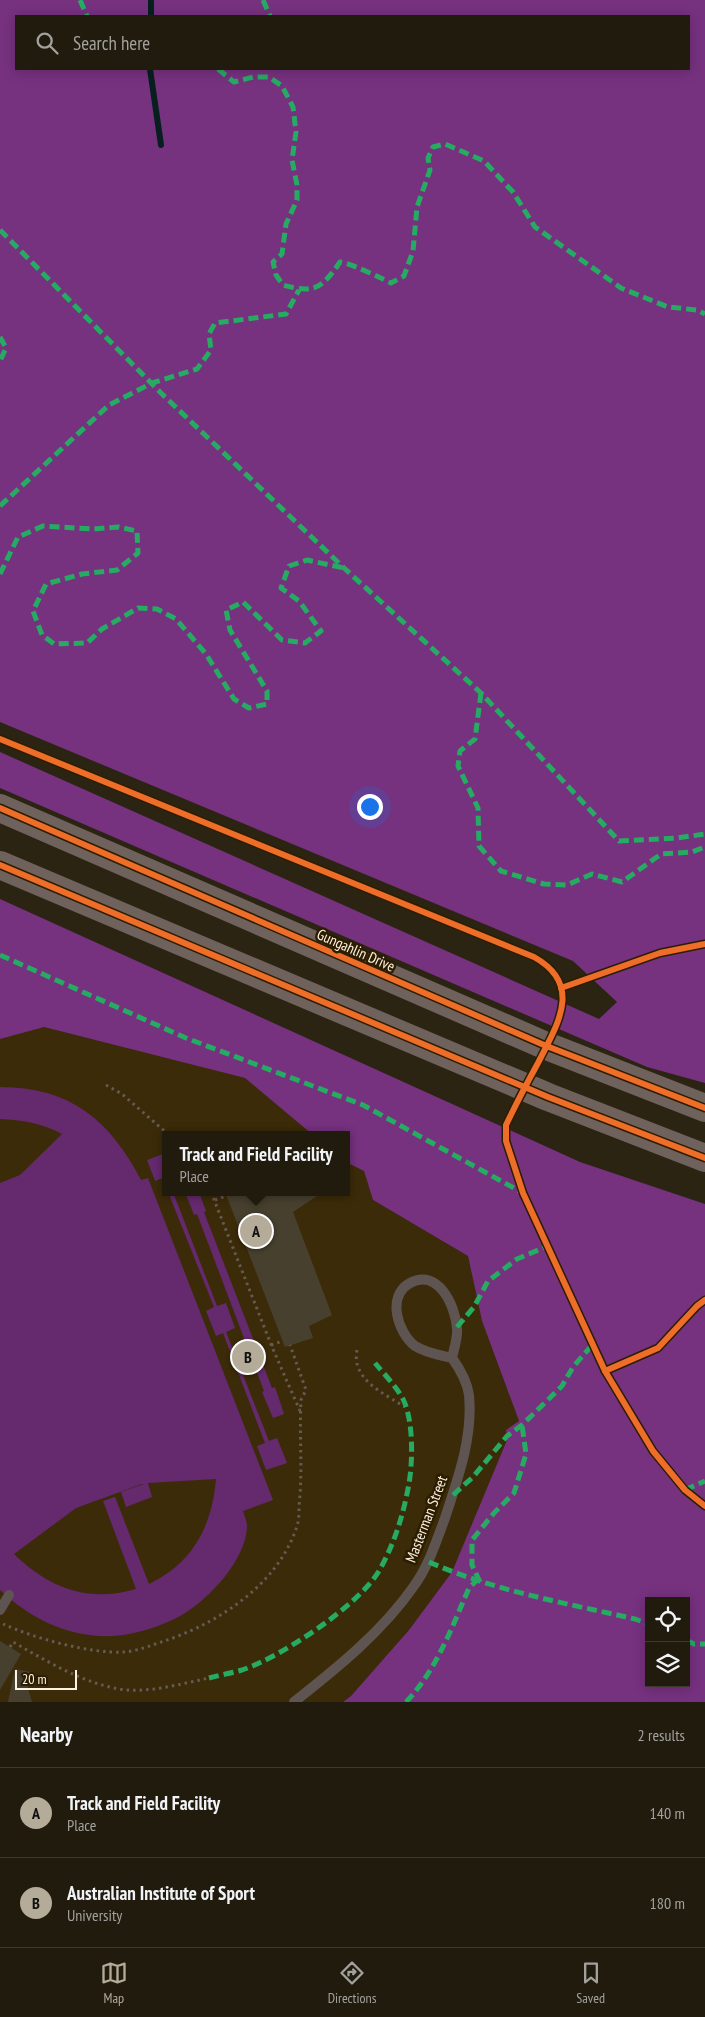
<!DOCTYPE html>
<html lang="en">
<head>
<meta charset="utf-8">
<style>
	:root { --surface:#211b0e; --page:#2d281c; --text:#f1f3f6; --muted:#a2a19e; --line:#3e392e; --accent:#b4ab99 }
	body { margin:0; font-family:"PT Sans Narrow",sans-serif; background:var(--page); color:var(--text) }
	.controls { position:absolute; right:15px; bottom:15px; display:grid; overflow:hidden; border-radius:0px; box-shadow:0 2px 12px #0003 }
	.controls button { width:45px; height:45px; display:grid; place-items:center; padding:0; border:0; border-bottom:1px solid var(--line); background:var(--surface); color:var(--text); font:25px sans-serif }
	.scale { position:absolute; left:15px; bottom:12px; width:62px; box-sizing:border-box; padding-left:5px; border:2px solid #fef3e2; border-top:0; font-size:14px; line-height:18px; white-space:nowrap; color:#fef3e2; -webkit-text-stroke:4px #2d1d00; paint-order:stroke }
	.you { position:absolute; left:369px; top:806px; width:18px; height:18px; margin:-12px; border:4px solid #fff; border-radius:50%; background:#1a73e8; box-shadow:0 0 0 8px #1a73e833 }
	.badge { display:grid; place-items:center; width:32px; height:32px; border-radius:50%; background:var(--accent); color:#111; font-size:16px; font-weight:700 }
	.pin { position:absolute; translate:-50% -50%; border:2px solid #fff; box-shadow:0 1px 5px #0006 }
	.popup { position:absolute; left:162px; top:1131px; width:188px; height:65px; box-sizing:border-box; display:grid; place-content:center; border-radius:0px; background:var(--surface); filter:drop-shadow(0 1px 4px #0005); font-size:16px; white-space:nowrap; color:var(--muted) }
	.popup b { font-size:19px; color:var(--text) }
	.popup::after { content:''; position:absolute; left:50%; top:100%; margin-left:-10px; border:10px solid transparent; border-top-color:var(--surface) }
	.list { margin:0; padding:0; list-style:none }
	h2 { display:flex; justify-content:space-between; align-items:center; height:65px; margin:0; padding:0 20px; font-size:21px }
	h2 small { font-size:16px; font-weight:400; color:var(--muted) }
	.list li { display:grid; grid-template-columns:32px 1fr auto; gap:15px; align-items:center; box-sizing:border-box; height:90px; padding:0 20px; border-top:1px solid var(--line) }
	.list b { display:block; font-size:19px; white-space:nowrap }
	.list p { margin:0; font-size:16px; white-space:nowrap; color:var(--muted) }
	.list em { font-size:16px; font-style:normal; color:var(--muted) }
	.icon { flex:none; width:28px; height:28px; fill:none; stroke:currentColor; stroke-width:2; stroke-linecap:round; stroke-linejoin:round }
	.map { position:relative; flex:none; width:705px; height:1702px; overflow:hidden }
	.search { position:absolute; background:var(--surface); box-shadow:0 2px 12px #0003; left:15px; right:15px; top:15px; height:55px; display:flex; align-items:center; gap:12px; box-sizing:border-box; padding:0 18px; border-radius:0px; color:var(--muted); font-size:19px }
	.sheet { height:245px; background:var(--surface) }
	nav { display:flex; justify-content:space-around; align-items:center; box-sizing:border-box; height:70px; border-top:1px solid var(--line); background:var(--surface); font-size:14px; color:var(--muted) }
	nav a { display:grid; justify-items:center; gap:2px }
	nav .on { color:var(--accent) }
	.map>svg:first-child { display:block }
	.built { fill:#3c2b08 }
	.green { fill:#65296e; fill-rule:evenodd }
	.forest { fill:#76317f; fill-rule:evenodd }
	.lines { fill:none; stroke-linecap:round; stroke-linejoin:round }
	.stream { stroke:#081f1f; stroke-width:6 }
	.building { fill:#47402f }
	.path { stroke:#635b54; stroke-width:3; stroke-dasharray:2.5 4; stroke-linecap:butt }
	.lane { stroke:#5e5452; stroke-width:10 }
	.highway { stroke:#6f615c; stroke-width:28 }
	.quiet { stroke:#26ab63; stroke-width:5; stroke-dasharray:10 5; stroke-linecap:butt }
	.cycleway-casing { stroke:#2d1d00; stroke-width:9 }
	.cycleway { stroke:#ee6e29; stroke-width:6 }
	.labels { text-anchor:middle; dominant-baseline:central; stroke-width:5; stroke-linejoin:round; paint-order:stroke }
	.street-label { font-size:15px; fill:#fef3e2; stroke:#2d1d00 }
</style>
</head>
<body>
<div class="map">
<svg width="705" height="1702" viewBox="0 0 705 1702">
	<rect width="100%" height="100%" fill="#2c2412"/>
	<!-- built -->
	<polygon class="built" points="0,989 44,1027 245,1078 317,1135 166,1135 166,1192 346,1192 346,1157 364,1171 373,1200 468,1256 482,1321 519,1421 506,1430 507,1440 452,1572 409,1630 351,1696 343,1702 0,1702"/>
	<!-- green -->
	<g class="green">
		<path d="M0 1087C70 1087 110 1120 141 1180L148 1178 273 1500 243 1511C244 1515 247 1521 247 1526 246 1560 210 1598 182 1615 162 1626 135 1635 113 1636 69 1638 31 1619 0 1590V1183L20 1175 62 1134C42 1123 22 1120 0 1119ZM216 1479C212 1526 193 1563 149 1584L115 1497 103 1501 136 1589C88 1603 49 1588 14 1554L76 1508 142 1484H144L121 1492 126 1507 152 1497 148 1483Z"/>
		<polygon points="166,1153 166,1187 163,1178 155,1181 147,1160"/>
		<polygon points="168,1192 173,1192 217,1306 226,1303 235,1328 226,1332 269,1441 277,1438 287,1463 266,1470 257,1446 265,1443 223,1333 216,1336 206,1311 214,1307"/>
		<polygon points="185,1192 199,1192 206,1211 204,1212 272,1388 275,1387 284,1414 273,1418 262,1392 264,1391 197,1214 194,1215"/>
	</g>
	<!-- forest -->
	<g class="forest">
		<path d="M0 0H705V1083L647 1067 0 788V752L599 1019 617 1002 573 961 0 722ZM16 16H689V69H16Z"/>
		<path d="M0 899 580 1162 705 1204V1702H343L351 1696 409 1630 452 1572 507 1440 506 1430 519 1421 482 1321 468 1256 373 1200 364 1171 346 1162V1135H313L245 1078 44 1027 0 1039ZM649 1601H686V1683H649Z"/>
	</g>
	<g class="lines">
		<!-- stream -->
		<g class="stream">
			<polyline points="151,0 151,16"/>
			<polyline points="150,69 161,145"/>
		</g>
	</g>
	<!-- building -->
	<g class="building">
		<polygon points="225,1192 323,1192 293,1212 332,1315 309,1326 313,1338 285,1347"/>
		<polygon points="0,1641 21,1654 0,1690"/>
		<polygon points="15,1669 31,1672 28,1688 32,1702 8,1702"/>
	</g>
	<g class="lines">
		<!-- path -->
		<g class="path">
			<polyline points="106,1085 122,1094 169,1135"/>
			<polyline points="211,1192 272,1347 300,1411"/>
			<polyline points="215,1200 226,1196"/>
			<polyline points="271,1345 283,1341"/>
			<path d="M357 1350C351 1379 383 1393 405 1407"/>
			<path d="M3 1624C34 1638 90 1654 124 1652 136 1651 147 1647 158 1643 214 1626 276 1587 296 1529 299 1522 299 1514 299 1506 303 1471 299 1435 301 1400L306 1390 290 1345"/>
			<path d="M10 1647 13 1642C45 1660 77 1680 114 1688 145 1695 179 1684 209 1678"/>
		</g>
		<!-- lane -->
		<g class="lane">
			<polyline points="0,1610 9,1595"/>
			<path d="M294 1702C337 1668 382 1632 414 1586 429 1565 436 1542 445 1518 458 1478 473 1438 469 1395 467 1381 460 1369 452 1358 439 1355 426 1353 415 1346 398 1333 386 1296 410 1283 438 1268 455 1305 457 1328 458 1338 454 1348 452 1358"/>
		</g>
		<!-- highway -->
		<g class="highway">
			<polyline points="0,808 544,1045 705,1108"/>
			<polyline points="0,865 548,1097 705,1158"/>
		</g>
		<!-- quiet -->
		<g class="quiet">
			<polyline points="80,0 87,16"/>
			<polyline points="263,0 270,16"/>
			<path d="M218 69 234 82 253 77H269L282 86 293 107 296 132 292 160 297 185V200L286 224 282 254 273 262 276 275 283 285C315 294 322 288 340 262 348 262 381 278 391 283L404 276 413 251 417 207 430 170 428 158 433 147 445 144 484 161 513 192 535 227 621 288 668 307 697 310 705 314"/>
			<polyline points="0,230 161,393 344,568 481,693 619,841 677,838 705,834"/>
			<polyline points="0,337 6,348 0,361"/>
			<polyline points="0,506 109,405 152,383 197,369 211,350 209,334 215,323 286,314 299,290"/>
			<polyline points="0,574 18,537 43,526 93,529 118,527 137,531 138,553 117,570 82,574 46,584 33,611 42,635 54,644 87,643 102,629 138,608 157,609 176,619 206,654 234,699 249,708 267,704 267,691 230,630 226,610 243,602 282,640 305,643 321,631 299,601 281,588 289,566 307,560 344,568"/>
			<polyline points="481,693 475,739 460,751 458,766 478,808 479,846 501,871 544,884 567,885 592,874 622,882 661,854 692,852 705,847"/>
			<polyline points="0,955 186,1038 363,1105 523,1193"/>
			<polyline points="457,1327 474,1307 488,1281 517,1259 548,1246"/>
			<polyline points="685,1490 705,1481"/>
			<polyline points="453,1495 473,1477 507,1436 522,1425 562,1386 573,1367 593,1344"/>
			<path d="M429 1562C495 1591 565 1603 635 1619L649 1624"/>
			<polyline points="480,1582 472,1565 472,1540 494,1513 514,1493 526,1454 522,1425"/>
			<polyline points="686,1640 694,1644 705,1644"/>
			<path d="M209 1678C220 1675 232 1673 242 1670 281 1657 358 1606 379 1571 394 1544 402 1519 408 1489 413 1465 414 1421 403 1399 396 1386 384 1374 375 1363"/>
			<path d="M406 1702C436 1671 452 1627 469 1588L476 1581"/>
		</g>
		<defs>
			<g id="cycleway">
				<path d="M0 739 534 957C584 985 557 1025 538 1063 527 1083 516 1104 506 1125V1141L523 1193 605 1371 653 1451 685 1490 705 1506"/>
				<polyline points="0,808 544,1045 705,1108"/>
				<polyline points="0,865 548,1097 705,1158"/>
				<polyline points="561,988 660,953 705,944"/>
				<polyline points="605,1371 658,1348 697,1306 705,1300"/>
			</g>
		</defs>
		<!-- cycleway casing -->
		<use href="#cycleway" class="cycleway-casing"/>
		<!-- cycleway -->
		<use href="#cycleway" class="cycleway"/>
	</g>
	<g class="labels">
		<!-- street labels -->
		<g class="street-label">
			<text transform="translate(356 950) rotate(24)">Gungahlin Drive</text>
			<text transform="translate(426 1519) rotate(-69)">Masterman Street</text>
		</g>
	</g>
</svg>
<div class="controls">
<button><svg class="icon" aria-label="locate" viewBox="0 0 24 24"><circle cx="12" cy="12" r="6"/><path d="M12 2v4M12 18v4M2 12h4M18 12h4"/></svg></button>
<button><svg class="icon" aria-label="layers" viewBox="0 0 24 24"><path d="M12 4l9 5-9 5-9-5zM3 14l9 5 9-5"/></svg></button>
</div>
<div class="scale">20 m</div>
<div class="you"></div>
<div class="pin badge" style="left:256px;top:1231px">A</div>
<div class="popup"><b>Track and Field Facility</b>Place</div>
<div class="pin badge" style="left:248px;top:1357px">B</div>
<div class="search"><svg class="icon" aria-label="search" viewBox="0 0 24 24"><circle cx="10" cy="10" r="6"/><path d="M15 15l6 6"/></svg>Search here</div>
</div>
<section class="sheet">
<h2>Nearby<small>2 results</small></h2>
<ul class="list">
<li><span class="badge">A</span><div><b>Track and Field Facility</b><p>Place</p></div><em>140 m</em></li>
<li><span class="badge">B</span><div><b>Australian Institute of Sport</b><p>University</p></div><em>180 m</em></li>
</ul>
</section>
<nav>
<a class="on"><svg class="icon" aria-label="map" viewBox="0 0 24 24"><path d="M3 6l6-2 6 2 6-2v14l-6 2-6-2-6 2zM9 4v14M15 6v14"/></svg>Map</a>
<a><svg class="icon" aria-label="directions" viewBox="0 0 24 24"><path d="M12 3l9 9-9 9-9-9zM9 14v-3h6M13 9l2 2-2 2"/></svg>Directions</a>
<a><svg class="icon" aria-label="saved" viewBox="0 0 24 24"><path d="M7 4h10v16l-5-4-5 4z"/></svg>Saved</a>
</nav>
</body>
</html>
